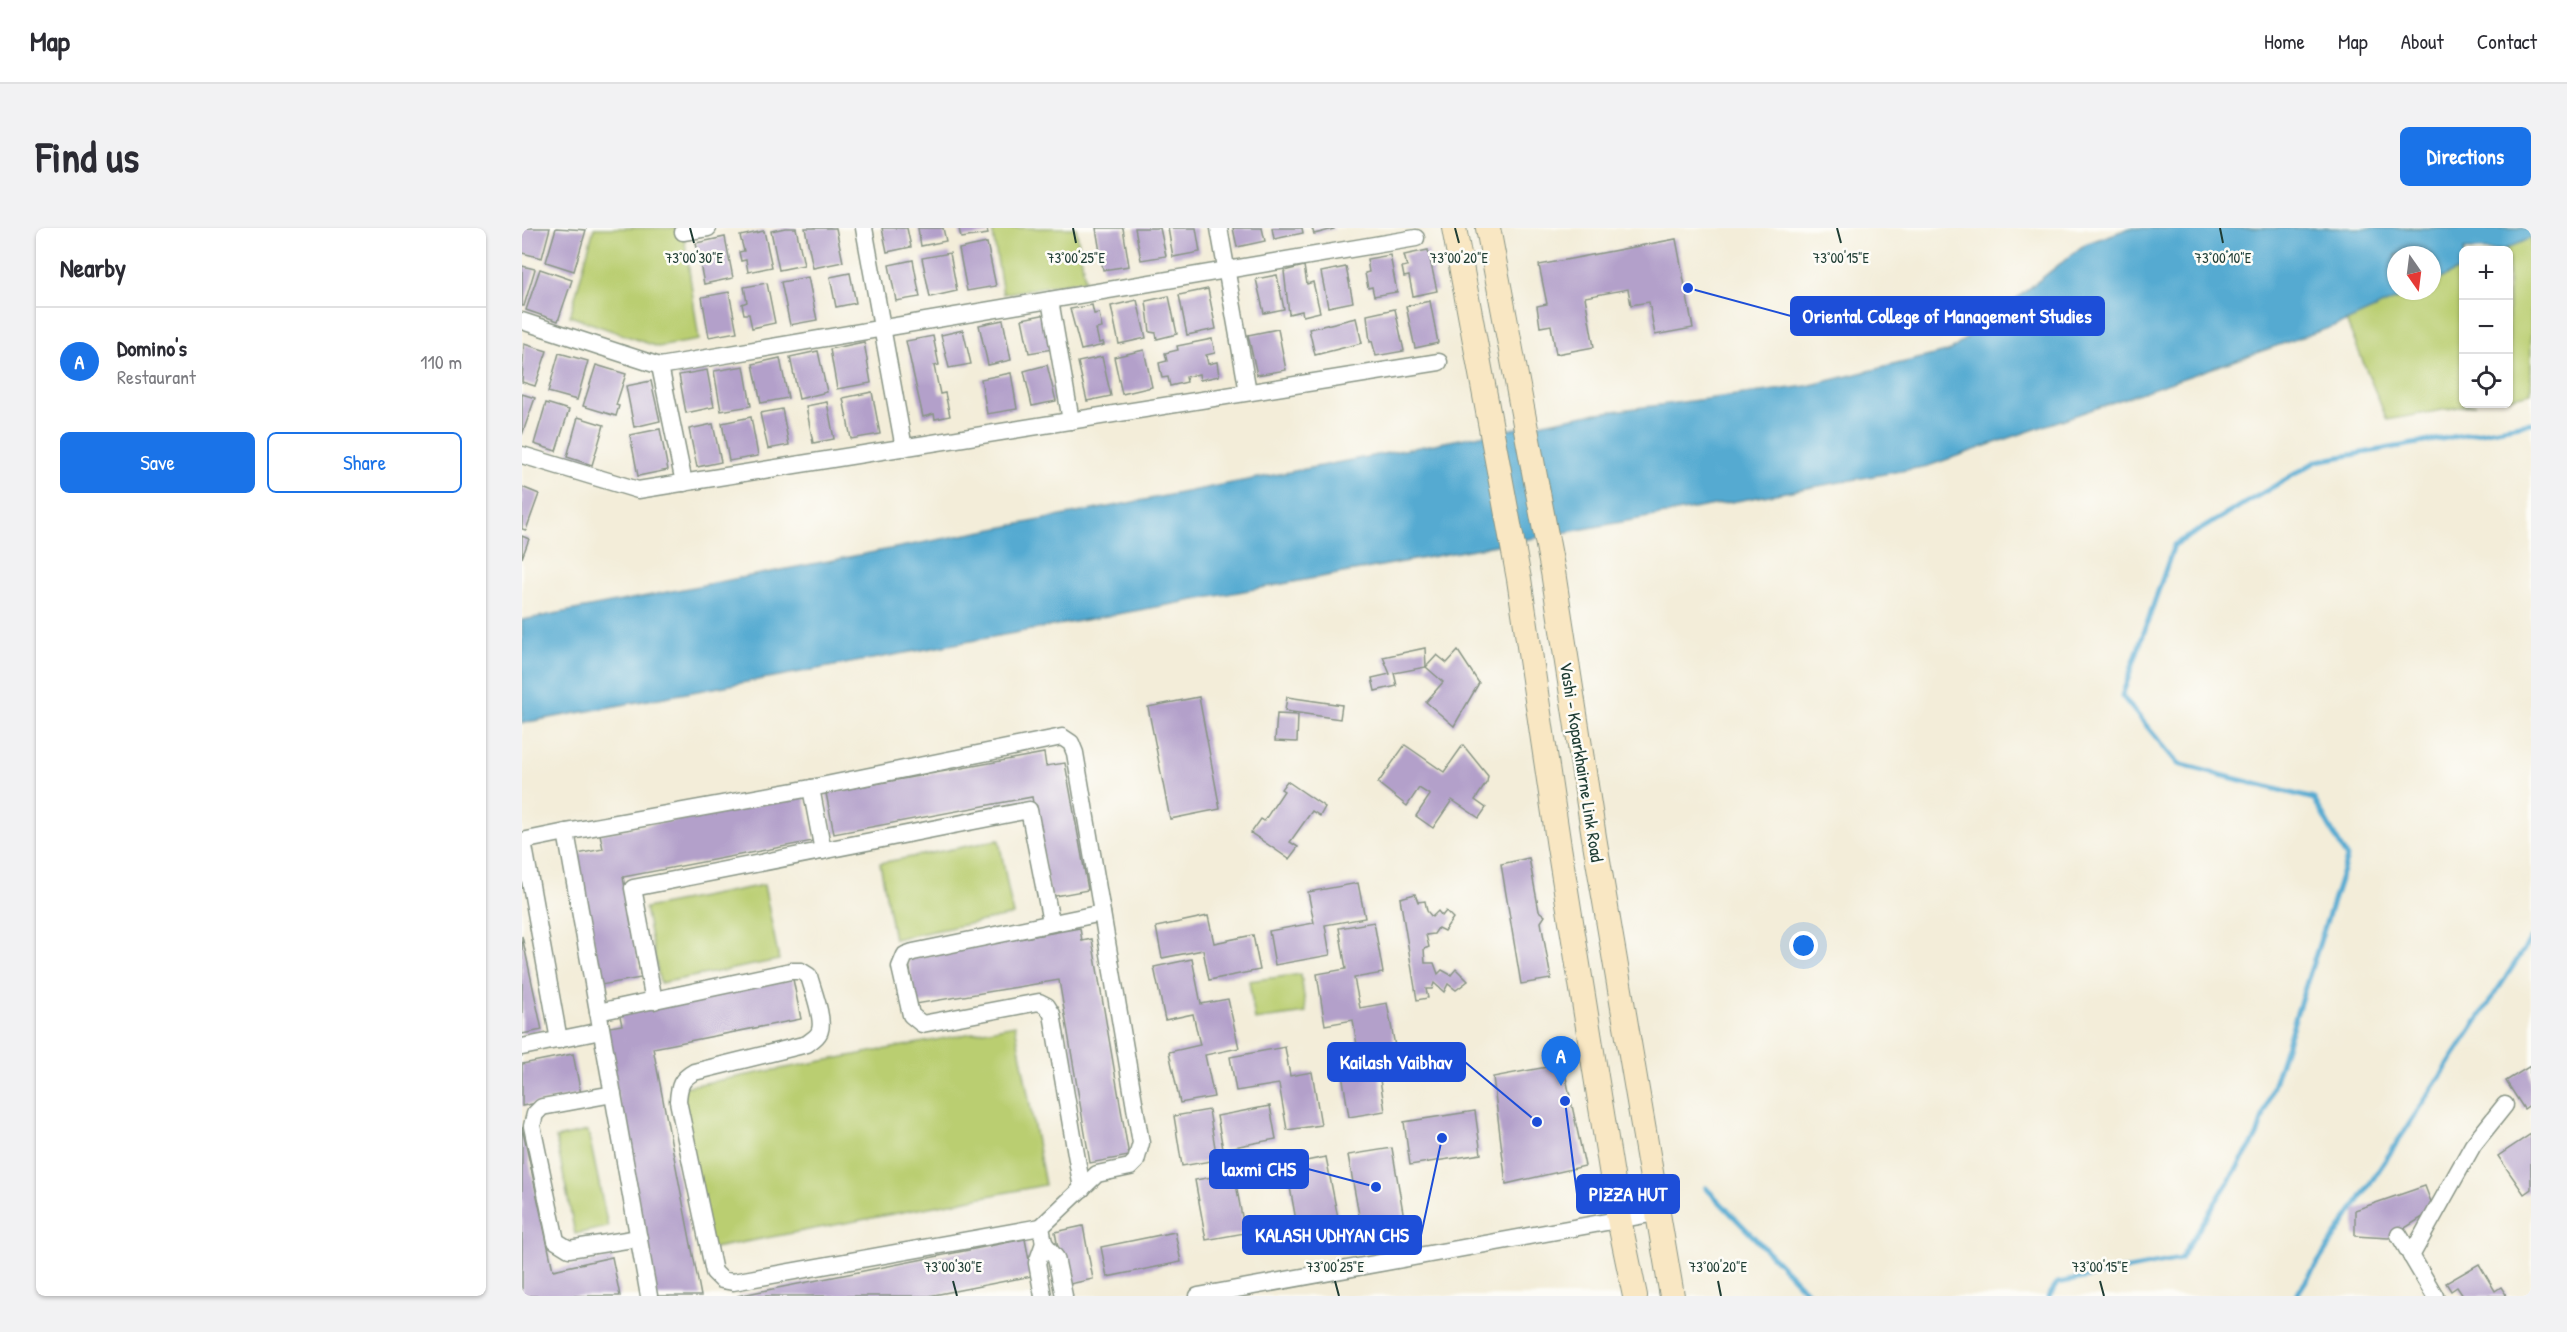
<!DOCTYPE html>
<html lang="en">
<head>
<meta charset="utf-8">
<style>
	:root { --surface:#fff; --page:#f2f2f3; --text:#2b2b33; --muted:#7c7c81; --line:#e1e1e2; --accent:#1a73e8 }
	body { margin:0; font-family:"Patrick Hand",sans-serif; background:var(--page); color:var(--text) }
	.controls { position:absolute; right:18px; top:18px; display:grid; overflow:hidden; border-radius:9px; box-shadow:0 2px 4px #0004 }
	.controls button { width:54px; height:54px; display:grid; place-items:center; padding:0; border:0; border-bottom:2px solid var(--line); background:var(--surface); color:var(--text); font:30px sans-serif }
	.compass { position:absolute; left:1865px; top:18px; width:54px; height:54px; border-radius:50%; background:var(--surface); box-shadow:0 2px 4px #0004; rotate:166deg }
	.you { position:absolute; left:1282px; top:718px; width:21px; height:21px; margin:-15px; border:4px solid #fff; border-radius:50%; background:#1a73e8; box-shadow:0 0 0 9px #1a73e833 }
	.badge { display:grid; place-items:center; width:39px; height:39px; border-radius:50%; background:var(--accent); color:#fff; font-size:20px; font-weight:700 }
	.pin { position:absolute; translate:-50% -50px; filter:drop-shadow(0 2px 3px #0008) }
	.pin::after { content:''; position:absolute; top:32px; width:21px; height:18px; background:inherit; clip-path:polygon(0 0,100% 0,50% 100%) }
	.list { margin:0; padding:0; list-style:none }
	h2 { display:flex; justify-content:space-between; align-items:center; height:78px; margin:0; padding:0 24px; font-size:26px }
	h2 small { font-size:20px; font-weight:400; color:var(--muted) }
	.list li { display:grid; grid-template-columns:39px 1fr auto; gap:18px; align-items:center; box-sizing:border-box; height:108px; padding:0 24px; border-top:2px solid var(--line) }
	.list b { display:block; font-size:22px; white-space:nowrap }
	.list p { margin:0; font-size:20px; white-space:nowrap; color:var(--muted) }
	.list em { font-size:20px; font-style:normal; color:var(--muted) }
	.actions { display:flex; gap:12px; padding:18px 24px }
	.actions a { flex:1; padding:14px 0; border:2px solid var(--accent); border-radius:9px; text-align:center; font-size:21px; color:var(--accent) }
	.actions .main { background:var(--accent); color:#fff }
	.icon { flex:none; width:33px; height:33px; fill:none; stroke:currentColor; stroke-width:2; stroke-linecap:round; stroke-linejoin:round }
	.map { position:relative; flex:none; width:2009px; height:1068px; overflow:hidden; border-radius:9px }
	header { display:flex; align-items:center; gap:36px; box-sizing:border-box; height:84px; padding:0 30px; background:var(--surface); border-bottom:2px solid var(--line) }
	header strong { font-size:28px }
	nav { display:flex; gap:33px; margin-inline-start:auto; font-size:21px }
	.intro { display:flex; align-items:center; justify-content:space-between; box-sizing:border-box; height:144px; padding:0 36px }
	h1 { margin:0; font-size:42px }
	.button { padding:15px 27px; border-radius:9px; background:var(--accent); color:#fff; font-size:21px; font-weight:700 }
	main { display:flex; gap:36px; padding:0 36px }
	aside { flex:1; background:var(--surface); border-radius:9px; box-shadow:0 2px 4px #0004 }
	.map>svg:first-child { display:block }
	.green { fill:#bace71; stroke:#6c8652; stroke-width:1.5; fill-rule:evenodd }
	.water { fill:#55aad1; stroke:#3a7482; stroke-width:1.5 }
	.lines { fill:none; stroke-linecap:round; stroke-linejoin:round }
	.stream { stroke:#55aad1; stroke-width:5 }
	.building { fill:#b3a0ca }
	.street-casing { stroke:#899586; stroke-width:19 }
	.secondary-casing { stroke:#899586; stroke-width:26 }
	.street { stroke:#fff; stroke-width:16 }
	.secondary { stroke:#f9e7c3; stroke-width:24 }
	.ticks { fill:none; stroke:#1f3d34; stroke-width:2 }
	.labels { text-anchor:middle; dominant-baseline:central; stroke-width:5; stroke-linejoin:round; paint-order:stroke }
	.street-label { font-size:18px; fill:#1f3d34; stroke:#fdfcf7 }
	.ticks-label { font-size:15px; text-anchor:middle; fill:#1f3d34; stroke:#fdfcf7; stroke-width:5; stroke-linejoin:round; paint-order:stroke }
	.leader { fill:none; stroke:#1d4ed8; stroke-width:2 }
	.callout-dot { fill:#1d4ed8; stroke:#fdfcf7; stroke-width:2 }
	.callout { fill:#1d4ed8; stroke:#1d4ed8; stroke-width:2 }
	.callout-label { font-size:20px; text-anchor:middle; font-weight:bold; fill:#fff }
</style>
</head>
<body>
<header>
<strong>Map</strong>
<nav><a>Home</a><a>Map</a><a>About</a><a>Contact</a></nav>
</header>
<div class="intro"><h1>Find us</h1><a class="button">Directions</a></div>
<main>
<aside>
<h2>Nearby<small></small></h2>
<ul class="list">
<li><span class="badge">A</span><div><b>Domino's</b><p>Restaurant</p></div><em>110 m</em></li>
</ul>
<div class="actions"><a class="main">Save</a><a>Share</a></div>
</aside>
<div class="map">
<svg width="2009" height="1068" viewBox="0 0 2009 1068">
	<rect width="100%" height="100%" fill="#fdfcf7"/>
	<filter id="ink" filterUnits="userSpaceOnUse"><feTurbulence type="fractalNoise" baseFrequency=".0167" numOctaves="2"/><feDisplacementMap in="SourceGraphic" scale="12" xChannelSelector="R" yChannelSelector="G"/><feConvolveMatrix kernelMatrix="1 2 1 2 8 2 1 2 1" color-interpolation-filters="sRGB"/></filter>
	<filter id="wash" filterUnits="userSpaceOnUse"><feTurbulence type="fractalNoise" baseFrequency=".008" numOctaves="4" result="noise"/><feDisplacementMap in="SourceGraphic" scale="24" xChannelSelector="R" yChannelSelector="G"/><feGaussianBlur stdDeviation="1.35" result="paint"/><feColorMatrix in="noise" values="0 0 0 0 0 0 0 0 0 0 0 0 0 0 0 0 0 1.4 0 .05"/><feComposite in="paint" operator="in"/></filter>
	<g filter="url(#wash)">
		<rect width="100%" height="100%" fill="#f3edd9"/>
		<!-- green -->
		<g class="green">
			<polygon points="72,0 161,0 177,112 136,119 48,88"/>
			<polygon points="470,0 554,0 563,52 481,66"/>
			<path d="M1786 0H2009V165L1987 170 1986 22H1942V176H1954L1865 192ZM1874 27H1910V63H1874Z"/>
			<polygon points="477,612 491,687 372,711 358,635"/>
			<polygon points="242,657 257,732 138,755 123,680"/>
			<polygon points="779,746 784,785 733,792 727,753"/>
			<polygon points="493,797 523,957 186,1021 156,860"/>
			<polygon points="66,903 86,999 53,1006 34,910"/>
		</g>
		<!-- water -->
		<polygon class="water" points="1608,0 2009,0 2009,10 1981,22 1942,22 1941,40 1910,55 1910,27 1874,27 1874,63 1892,63 1824,94 1406,238 0,495 0,392 1068,186 1285,158 1428,123 1563,16"/>
		<g class="lines">
			<!-- stream -->
			<g class="stream">
				<polyline points="1184,960 1289,1068"/>
				<polyline points="1527,1068 1536,1055 1658,1031 1735,908 1825,630 1792,571 1656,536 1600,468 1652,317 1795,233 2009,195"/>
				<polyline points="1774,1068 2009,711"/>
			</g>
		</g>
		<g id="blocks">
			<!-- building -->
			<g class="building">
				<polygon points="0,0 28,0 20,30 0,25"/>
				<polygon points="34,0 64,2 52,43 24,34"/>
				<polygon points="263,0 274,0 282,37 257,42 249,3"/>
				<polygon points="283,0 314,0 321,34 291,40"/>
				<polygon points="360,0 385,0 389,19 365,24"/>
				<polygon points="396,0 421,0 424,13 399,18"/>
				<polygon points="437,0 465,0 466,6 439,10"/>
				<polygon points="574,0 601,0 607,38 581,42"/>
				<polygon points="613,0 638,0 644,28 619,32"/>
				<polygon points="646,0 674,0 678,24 651,29"/>
				<polygon points="711,0 740,0 743,13 715,19"/>
				<polygon points="750,0 780,0 781,5 752,11"/>
				<polygon points="790,0 812,0 812,1 792,6"/>
				<polygon points="242,3 250,39 226,44 224,32 219,33 217,24 222,23 218,8"/>
				<polygon points="203,9 211,50 182,56 174,15"/>
				<polygon points="1154,11 1171,100 1133,107 1127,74 1109,77 1106,61 1063,69 1072,119 1034,126 1029,97 1018,99 1015,78 1025,76 1017,37"/>
				<polygon points="465,15 474,58 445,63 437,21"/>
				<polygon points="906,22 915,63 891,68 887,48 882,49 880,39 885,38 882,27"/>
				<polygon points="428,25 435,63 408,69 400,30"/>
				<polygon points="868,27 875,64 852,68 850,59 846,60 843,45 847,44 845,31"/>
				<polygon points="391,32 398,69 374,73 367,37"/>
				<polygon points="0,38 13,41 2,78 0,78"/>
				<polygon points="782,38 785,56 791,54 798,84 781,88 780,83 767,86 762,43"/>
				<polygon points="824,39 831,74 806,79 799,44"/>
				<polygon points="18,41 50,52 36,93 4,82"/>
				<polygon points="328,45 334,75 314,79 308,49"/>
				<polygon points="755,47 762,81 742,85 734,51"/>
				<polygon points="286,49 295,92 268,97 259,54"/>
				<polygon points="245,55 253,95 230,100 227,86 222,86 220,76 225,74 222,59"/>
				<polygon points="686,61 694,101 665,107 657,67"/>
				<polygon points="207,64 215,104 187,109 180,69"/>
				<polygon points="647,68 655,106 635,111 634,105 628,104 624,73"/>
				<polygon points="615,72 624,110 597,116 589,78"/>
				<polygon points="908,73 916,115 893,120 884,78"/>
				<polygon points="570,77 572,86 577,85 580,100 574,101 577,115 581,114 582,117 559,122 548,81"/>
				<polygon points="873,81 882,123 854,128 850,113 848,114 845,87"/>
				<polygon points="525,86 531,121 507,125 500,91"/>
				<polygon points="834,90 840,115 793,127 787,101"/>
				<polygon points="481,92 489,132 466,137 457,97"/>
				<polygon points="756,101 764,142 735,147 726,107"/>
				<polygon points="441,102 449,136 427,140 419,107"/>
				<polygon points="411,108 417,137 412,138 418,166 423,165 428,188 413,191 412,186 401,189 384,113"/>
				<polygon points="690,111 693,125 684,127 686,136 695,134 697,148 678,152 677,146 664,149 665,154 648,158 646,149 640,150 637,135 645,133 643,125 656,122 655,118"/>
				<polygon points="342,114 349,155 315,161 308,121"/>
				<polygon points="2,116 25,123 13,158 0,154"/>
				<polygon points="622,122 630,159 600,166 592,129"/>
				<polygon points="296,123 305,164 277,171 268,129"/>
				<polygon points="37,125 66,133 55,172 26,164"/>
				<polygon points="580,129 589,168 565,173 556,134"/>
				<polygon points="258,130 266,170 239,175 231,136"/>
				<polygon points="74,137 104,146 94,177 97,178 94,188 61,178"/>
				<polygon points="525,137 534,173 510,178 502,143"/>
				<polygon points="222,138 229,178 199,183 192,143"/>
				<polygon points="185,142 192,179 164,185 157,147"/>
				<polygon points="489,145 495,181 465,186 459,151"/>
				<polygon points="129,153 138,193 112,199 104,158"/>
				<polygon points="350,164 358,206 329,211 321,170"/>
				<polygon points="0,166 13,170 0,207"/>
				<polygon points="305,174 312,211 291,215 284,178"/>
				<polygon points="24,175 47,182 34,223 12,216"/>
				<polygon points="260,181 267,217 246,221 238,185"/>
				<polygon points="56,189 82,197 70,237 45,229"/>
				<polygon points="229,189 236,228 207,233 200,195"/>
				<polygon points="191,196 199,234 175,239 167,201"/>
				<polygon points="138,201 146,242 116,248 108,207"/>
				<polygon points="0,259 17,266 4,302 0,301"/>
				<polygon points="0,308 7,311 0,330"/>
				<polygon points="903,420 904,439 872,445 875,458 853,463 850,450 868,446 861,429"/>
				<polygon points="936,423 957,455 932,498 904,474 921,454 904,439 915,427 925,435"/>
				<polygon points="677,469 698,581 648,591 626,479"/>
				<polygon points="765,469 820,477 818,491 763,483"/>
				<polygon points="755,486 776,487 775,514 753,513"/>
				<polygon points="883,517 922,544 941,517 966,548 965,554 953,572 964,580 957,590 930,572 911,600 894,588 908,567 897,560 885,578 856,555"/>
				<polygon points="522,525 524,538 543,535 566,662 528,669 510,569 312,606 304,565"/>
				<polygon points="765,553 803,579 798,588 790,583 768,614 776,619 767,631 729,605 739,591 742,593 762,563 759,561"/>
				<polygon points="282,568 291,613 101,649 119,750 79,757 55,626 81,621 78,606"/>
				<polygon points="1007,630 1017,683 1023,688 1019,694 1029,751 999,756 979,636"/>
				<polygon points="836,655 843,690 803,697 808,727 753,737 747,703 792,695 786,664"/>
				<polygon points="893,666 896,674 903,673 905,683 910,689 916,683 920,688 924,683 931,690 922,703 916,700 912,706 904,707 907,719 902,721 903,735 912,735 916,746 920,742 929,747 934,741 946,753 934,762 926,756 922,764 912,755 910,761 904,761 906,770 895,772 878,670"/>
				<polygon points="686,688 692,715 731,707 738,742 687,752 681,722 640,730 634,699"/>
				<polygon points="852,694 861,745 832,750 838,780 865,775 875,829 855,833 863,883 827,889 818,833 837,830 831,792 803,797 795,746 824,741 817,700"/>
				<polygon points="558,700 560,713 570,711 607,928 568,935 537,752 394,776 386,730"/>
				<polygon points="0,708 20,802 0,806"/>
				<polygon points="670,731 679,776 706,771 717,820 683,827 692,869 658,875 647,824 678,817 671,786 643,792 632,739"/>
				<polygon points="271,751 279,791 131,820 179,1068 134,1068 82,800 100,797 97,784"/>
				<polygon points="763,819 768,848 790,844 799,897 765,902 757,856 714,863 708,829"/>
				<polygon points="51,826 59,866 0,878 0,836"/>
				<polygon points="1041,836 1063,938 984,956 971,849"/>
				<polygon points="2008,838 2009,876 2002,881 1984,853"/>
				<polygon points="748,878 754,911 701,921 695,888"/>
				<polygon points="687,882 695,932 660,938 652,888"/>
				<polygon points="953,883 959,926 888,937 882,894"/>
				<polygon points="0,899 31,1042 90,1029 98,1068 0,1068"/>
				<polygon points="2009,906 2009,961 2002,966 1976,928"/>
				<polygon points="870,920 882,990 839,998 826,927"/>
				<polygon points="804,929 816,990 775,998 764,937"/>
				<polygon points="712,945 723,1005 684,1012 673,952"/>
				<polygon points="1903,958 1912,982 1867,1010 1833,1008 1833,982"/>
				<polygon points="561,998 571,1051 543,1057 533,1004"/>
				<polygon points="653,1004 659,1034 585,1049 579,1019"/>
				<polygon points="503,1011 510,1048 407,1068 215,1068"/>
				<polygon points="1957,1036 1973,1063 1979,1059 1985,1068 1941,1068 1935,1059 1929,1063 1924,1055"/>
			</g>
		</g>
	</g>
	<g filter="url(#ink)">
		<use href="#blocks" fill-opacity="0" stroke="#899586" stroke-width="1.5"/>
		<g class="lines">
			<defs>
				<g id="street">
					<polyline points="342,0 382,220"/>
					<polyline points="697,0 726,164"/>
					<polyline points="161,4 186,0"/>
					<polyline points="528,72 549,193"/>
					<polyline points="0,93 138,138 894,10"/>
					<polyline points="138,138 162,255"/>
					<polyline points="0,227 116,262 917,134"/>
					<polyline points="289,560 301,623"/>
					<polyline points="0,613 44,604"/>
					<polyline points="1,613 37,812"/>
					<polyline points="132,773 111,660 507,582 529,694"/>
					<path d="M76 784 269 743H279L287 748C290 760 302 790 298 802 297 808 290 812 285 816L172 844C159 851 157 858 156 873L192 1044 200 1052 211 1054 519 999"/>
					<polyline points="0,819 79,803"/>
					<polyline points="91,866 20,879 13,886 10,898 34,1013 47,1021 117,1010"/>
					<polyline points="560,961 530,786 525,778 517,774 400,796 389,787 378,739 383,727 391,724 580,685"/>
					<polyline points="1877,1007 1913,1068"/>
					<polyline points="1889,1028 1951,917 1983,877"/>
					<polyline points="127,1068 44,604 289,560 540,509 549,515 553,525 619,915 614,933 608,939 575,946 519,999 522,1015"/>
					<polyline points="521,1068 515,1035 522,1015 534,1030 542,1068"/>
					<polyline points="676,1068 1134,985"/>
				</g>
				<g id="secondary">
					<polyline points="932,0 997,351 1037,619 1097,991 1113,1068"/>
					<polyline points="966,0 1031,344 1072,609 1150,1068"/>
				</g>
			</defs>
			<!-- street casing -->
			<use href="#street" class="street-casing"/>
			<!-- secondary casing -->
			<use href="#secondary" class="secondary-casing"/>
			<!-- street -->
			<use href="#street" class="street"/>
			<!-- secondary -->
			<use href="#secondary" class="secondary"/>
		</g>
	</g>
	<!-- ticks -->
	<path class="ticks" d="M168 0 172 15M551 0 554 15M933 0 937 15M1315 0 1319 15M1698 0 1701 15M431 1053 435 1068M813 1053 817 1068M1196 1053 1199 1068M1578 1053 1582 1068"/>
	<g class="labels">
		<!-- street labels -->
		<g class="street-label">
			<text transform="translate(1060 534) rotate(81)">Vashi - Koparkhairne Link Road</text>
		</g>
	</g>
	<g class="ticks-label">
		<text x="172" y="35">73°00'30"E</text>
		<text x="554" y="35">73°00'25"E</text>
		<text x="937" y="35">73°00'20"E</text>
		<text x="1319" y="35">73°00'15"E</text>
		<text x="1701" y="35">73°00'10"E</text>
		<text x="431" y="1044">73°00'30"E</text>
		<text x="813" y="1044">73°00'25"E</text>
		<text x="1196" y="1044">73°00'20"E</text>
		<text x="1578" y="1044">73°00'15"E</text>
	</g>
	<!-- callouts -->
	<path class="leader" d="M1166 60L1269 88M1015 894L943 834M854 959L786 941M1043 873L1055 966M920 910L899 1007"/>
	<g class="callout-dot">
		<circle cx="1166" cy="60" r="6"/>
		<circle cx="1015" cy="894" r="6"/>
		<circle cx="854" cy="959" r="6"/>
		<circle cx="1043" cy="873" r="6"/>
		<circle cx="920" cy="910" r="6"/>
	</g>
	<g class="callout">
		<rect x="1269" y="69" width="313" height="38" rx="6"/>
		<rect x="806" y="815" width="137" height="38" rx="6"/>
		<rect x="688" y="922" width="98" height="38" rx="6"/>
		<rect x="1055" y="947" width="102" height="38" rx="6"/>
		<rect x="721" y="988" width="178" height="38" rx="6"/>
	</g>
	<g class="callout-label">
		<text x="1425" y="95">Oriental College of Management Studies</text>
		<text x="874" y="841">Kailash Vaibhav</text>
		<text x="737" y="948">laxmi CHS</text>
		<text x="1106" y="973">PIZZA HUT</text>
		<text x="810" y="1014">KALASH UDHYAN CHS</text>
	</g>
</svg>
<div class="controls">
<button>+</button>
<button>−</button>
<button><svg class="icon" aria-label="locate" viewBox="0 0 24 24"><circle cx="12" cy="12" r="6"/><path d="M12 2v4M12 18v4M2 12h4M18 12h4"/></svg></button>
</div>
<svg class="compass" viewBox="-18 -18 36 36"><path d="M0-13l5 13h-10z" fill="#e53935"/><path d="M0 13l5-13h-10z" fill="#7c7c81"/></svg>
<div class="you"></div>
<div class="pin badge" style="left:1039px;top:858px">A</div>
</div>
</main>
</body>
</html>
